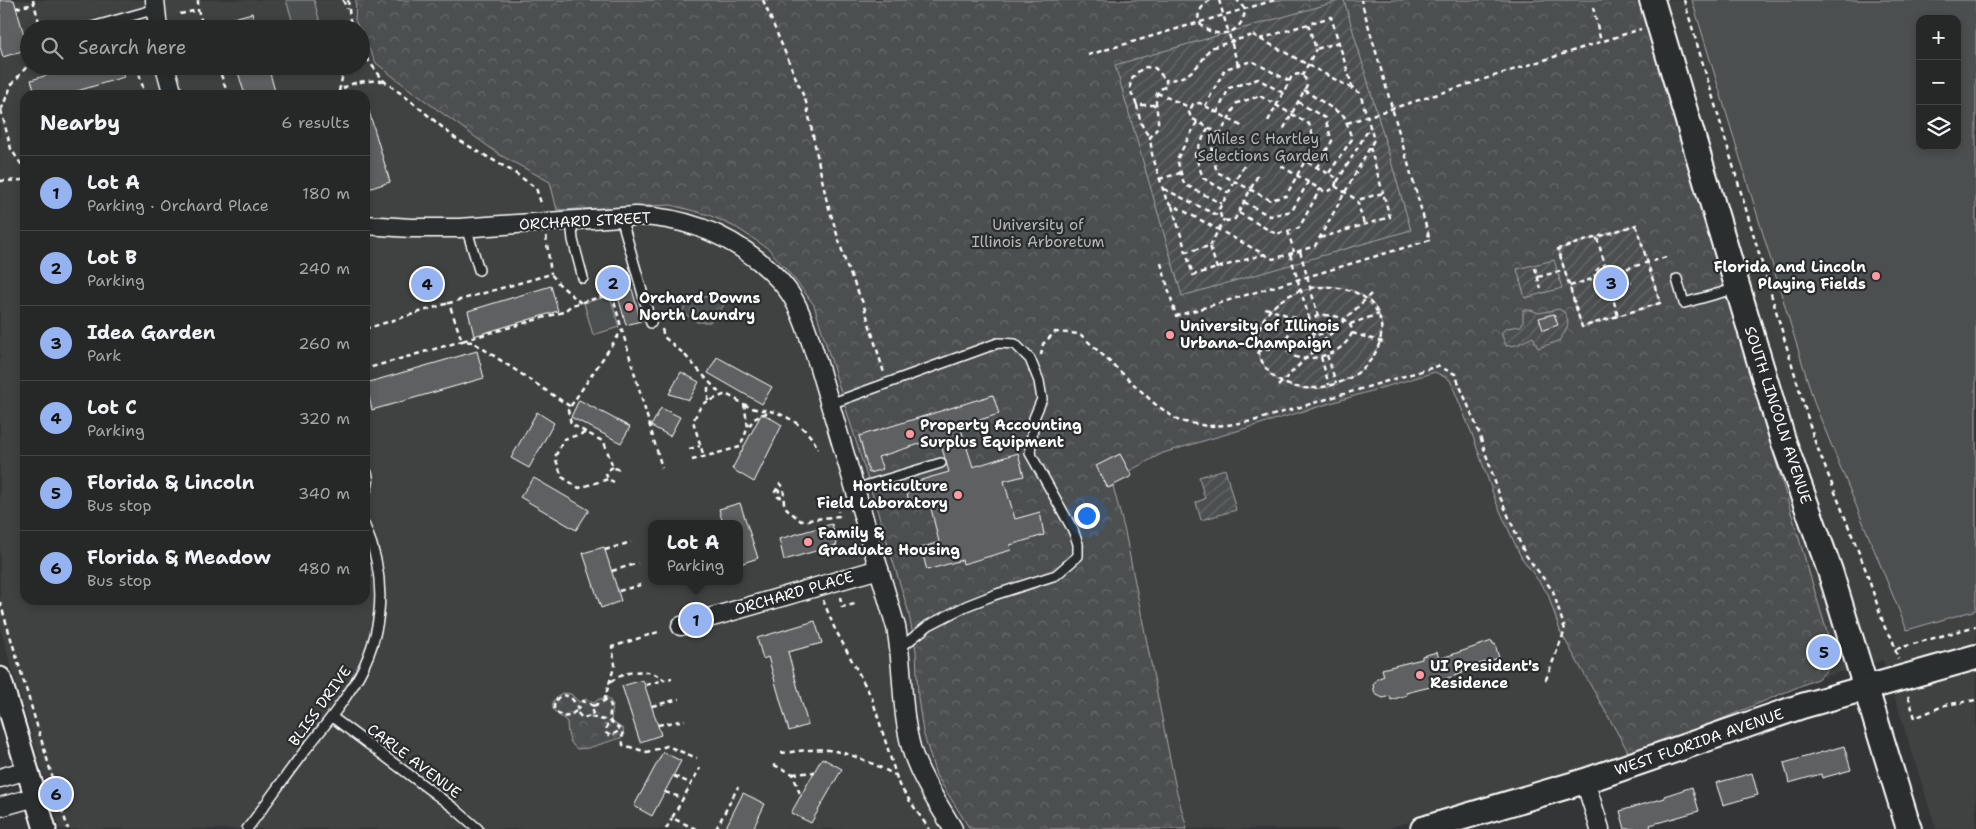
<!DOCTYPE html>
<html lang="en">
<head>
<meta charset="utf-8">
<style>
	:root { --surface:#262828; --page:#2e3030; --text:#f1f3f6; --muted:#a4a6a8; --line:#424445; --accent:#95b2f1 }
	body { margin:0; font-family:"Shantell Sans",sans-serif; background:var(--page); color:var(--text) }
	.controls { position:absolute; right:15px; top:15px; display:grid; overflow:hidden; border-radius:10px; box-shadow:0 2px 8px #0003 }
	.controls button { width:45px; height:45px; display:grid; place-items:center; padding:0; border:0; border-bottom:1px solid var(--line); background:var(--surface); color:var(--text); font:25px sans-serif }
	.you { position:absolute; left:1086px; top:515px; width:18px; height:18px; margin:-12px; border:4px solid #fff; border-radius:50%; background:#1a73e8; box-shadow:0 0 0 8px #1a73e833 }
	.badge { display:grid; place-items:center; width:32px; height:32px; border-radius:50%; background:var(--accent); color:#111; font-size:16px; font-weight:700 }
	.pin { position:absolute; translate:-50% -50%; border:2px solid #fff; box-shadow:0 1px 5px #0006 }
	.popup { position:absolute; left:648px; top:520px; width:95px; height:65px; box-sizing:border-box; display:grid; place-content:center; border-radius:10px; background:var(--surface); filter:drop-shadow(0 1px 4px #0005); font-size:16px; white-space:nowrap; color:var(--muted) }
	.popup b { font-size:19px; color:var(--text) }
	.popup::after { content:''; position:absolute; left:50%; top:100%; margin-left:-10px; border:10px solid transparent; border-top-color:var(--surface) }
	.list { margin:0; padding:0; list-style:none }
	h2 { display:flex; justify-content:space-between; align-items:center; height:65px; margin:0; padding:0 20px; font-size:21px }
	h2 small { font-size:16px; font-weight:400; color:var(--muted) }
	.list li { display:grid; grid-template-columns:32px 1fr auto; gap:15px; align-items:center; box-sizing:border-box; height:75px; padding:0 20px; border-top:1px solid var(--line) }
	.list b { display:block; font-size:19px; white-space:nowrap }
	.list p { margin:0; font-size:16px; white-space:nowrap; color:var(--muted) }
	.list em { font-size:16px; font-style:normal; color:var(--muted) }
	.icon { flex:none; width:28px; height:28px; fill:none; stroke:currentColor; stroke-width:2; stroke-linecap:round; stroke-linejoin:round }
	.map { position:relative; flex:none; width:1976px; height:829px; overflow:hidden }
	.search { position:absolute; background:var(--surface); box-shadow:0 2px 8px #0003; left:20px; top:20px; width:350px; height:55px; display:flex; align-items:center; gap:12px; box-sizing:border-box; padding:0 18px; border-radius:28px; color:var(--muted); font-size:19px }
	.panel { position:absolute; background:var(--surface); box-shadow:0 2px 8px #0003; left:20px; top:90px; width:350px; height:515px; border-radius:15px }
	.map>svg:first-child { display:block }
	.built { fill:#404243; fill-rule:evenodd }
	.park { fill:url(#park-crowns); stroke:#a6a7a8 }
	.garden { fill:url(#garden-furrows); stroke:#a6a7a8 }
	.pitch { fill:#4c4f50; stroke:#a6a7a8; fill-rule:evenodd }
	.building { fill:#5f6162; stroke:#fff }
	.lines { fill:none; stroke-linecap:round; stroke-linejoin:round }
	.service-casing { stroke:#fff; stroke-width:12 }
	.minor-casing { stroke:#fff; stroke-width:21 }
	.tertiary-casing { stroke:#fff; stroke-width:25 }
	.secondary-casing { stroke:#fff; stroke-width:28 }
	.path { stroke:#fff; stroke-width:2.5; stroke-dasharray:5 4; stroke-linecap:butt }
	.service { stroke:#2a2d2e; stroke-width:9 }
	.minor { stroke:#2a2d2e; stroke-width:18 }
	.tertiary { stroke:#2a2d2e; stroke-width:21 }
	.secondary { stroke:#2a2d2e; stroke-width:24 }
	.poi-dot { fill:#ff9aa2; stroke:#2a2d2e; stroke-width:2 }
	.labels { text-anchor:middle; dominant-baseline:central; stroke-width:4.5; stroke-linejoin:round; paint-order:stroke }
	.park-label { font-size:15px; fill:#b7b9b9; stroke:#2a2d2e }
	.street-label { font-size:15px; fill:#fff; stroke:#2a2d2e }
	.poi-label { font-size:15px; font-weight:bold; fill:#fff; stroke:#2a2d2e; text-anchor:start }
</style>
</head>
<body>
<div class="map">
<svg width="1976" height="829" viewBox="0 0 1976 829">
	<defs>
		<pattern id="park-crowns" width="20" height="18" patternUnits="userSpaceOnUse" patternTransform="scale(1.25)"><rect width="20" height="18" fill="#4c4f50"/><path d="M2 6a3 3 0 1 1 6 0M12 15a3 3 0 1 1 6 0" fill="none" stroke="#67696a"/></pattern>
		<pattern id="garden-furrows" width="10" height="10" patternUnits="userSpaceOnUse" patternTransform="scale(1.25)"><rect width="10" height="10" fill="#4c4f50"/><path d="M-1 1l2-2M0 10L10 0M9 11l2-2" fill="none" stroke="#67696a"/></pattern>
	</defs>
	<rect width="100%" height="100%" fill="#333536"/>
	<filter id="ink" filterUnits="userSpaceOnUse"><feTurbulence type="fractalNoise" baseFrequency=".02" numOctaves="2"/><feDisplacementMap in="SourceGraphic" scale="10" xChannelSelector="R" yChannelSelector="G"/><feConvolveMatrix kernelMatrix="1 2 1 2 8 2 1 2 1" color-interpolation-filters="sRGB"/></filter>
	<g filter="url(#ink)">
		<!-- built -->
		<path class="built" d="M0 0H1976V829H1936L1883 660 1817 679 1631 757 1385 829H60L0 628ZM1920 19H1957V146H1920ZM29 29H361V66H29ZM25 95H365V600H25ZM652 524H740V581H652Z"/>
		<!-- park -->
		<g class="park">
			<path d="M356 0H1638L1832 649C1833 662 1828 672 1817 679L1631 757 1560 631 1548 594 1521 557 1496 502 1472 434 1450 380 1435 372 1163 453 1129 471 1120 454 1097 466 1108 488 1113 486 1125 532 1176 789 1187 829H970L936 775 923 732 918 698 916 651 908 610 814 305 800 286 769 249 737 228 709 215 671 205 557 210 550 182 500 155 409 89 376 63 361 33V29H359L355 20Z"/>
			<polygon points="718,294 722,298 724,305 710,322 697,322 682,312 689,300"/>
			<path d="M562 693 571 694 579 702 586 699 594 703 599 699 608 698 613 705 611 721 623 729 624 737 588 748 577 749C567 741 568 733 567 722 560 714 551 714 553 701Z"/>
		</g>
		<!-- garden -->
		<g class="garden">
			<polygon points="1342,0 1344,0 1411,230 1182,296 1115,65"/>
			<polygon points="1636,225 1660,303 1582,327 1558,249"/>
			<polygon points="1554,260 1562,288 1525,298 1517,269"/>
			<path d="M1328 286C1423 293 1377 398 1302 388 1289 386 1277 383 1269 372 1259 360 1253 346 1258 330 1269 299 1299 289 1328 286Z"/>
			<path d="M1559 309 1564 312C1572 325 1566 329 1559 341L1538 348 1533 337 1517 345 1506 346 1501 333 1506 328 1521 326 1523 322V310H1531L1539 313Z"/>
			<polygon points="1225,469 1236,510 1201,520 1196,502 1205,499 1199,477"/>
		</g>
		<!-- pitch -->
		<g class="pitch">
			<polygon points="286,0 314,0 320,23 295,29"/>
			<path d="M1692 0H1976V610L1907 630 1815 405ZM1920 19H1957V146H1920Z"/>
			<polygon points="610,296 619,327 593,335 584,303"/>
		</g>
		<!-- building -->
		<g class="building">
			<polygon points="0,0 14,0 28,49 3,57 0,47"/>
			<polygon points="252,13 257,29 208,29 208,25"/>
			<polygon points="78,66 121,66 124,77 64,95 36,95 31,80"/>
			<polygon points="236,66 268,66 276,95 245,95"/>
			<polygon points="368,108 390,182 365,190 365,109"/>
			<polygon points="551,286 558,311 474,336 468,311"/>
			<polygon points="632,289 641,321 626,325 617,293"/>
			<polygon points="1554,314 1558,325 1543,330 1539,318"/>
			<polygon points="477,351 484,378 372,410 366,383"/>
			<polygon points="717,357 772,387 762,404 708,373"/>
			<polygon points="681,372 699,382 689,400 669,394"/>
			<polygon points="993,395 999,414 960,426 973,467 1018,453 1024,476 1004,481 1015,519 1040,512 1044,535 1010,545 1011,550 963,564 962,560 927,570 921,548 939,542 930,504 912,509 904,485 949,472 939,438 878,457 883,469 869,473 859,436"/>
			<polygon points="579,400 630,427 621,443 571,417"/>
			<polygon points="661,408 680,417 670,436 651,426"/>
			<polygon points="537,412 554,423 529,468 511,458"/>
			<polygon points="762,413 782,425 754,482 732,469"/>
			<polygon points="1120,454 1132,476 1108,488 1096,466"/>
			<polygon points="534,478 589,510 576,530 520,497"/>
			<polygon points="740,503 758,558 740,564 740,524 723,524 719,509"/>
			<polygon points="832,524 837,545 784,560 779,539"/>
			<polygon points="604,547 621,601 601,608 583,553"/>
			<polygon points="815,621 822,643 788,652 808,725 789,731 768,657 763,659 757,638"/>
			<polygon points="1492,641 1493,644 1495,644 1499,658 1462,669 1463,673 1445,679 1446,683 1406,693 1407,695 1391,700 1390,696 1383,698 1375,694 1373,685 1377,679 1384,676 1382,669 1422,659 1422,656 1437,652 1439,659"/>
			<polygon points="643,680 661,735 640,742 622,686"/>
			<polygon points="1844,746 1851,770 1822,778 1821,774 1789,783 1784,763"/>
			<polygon points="663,752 681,761 652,816 634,806"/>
			<polygon points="822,758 842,769 811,823 791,813"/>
			<polygon points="1752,773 1758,795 1723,805 1716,783"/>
			<polygon points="1692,787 1699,811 1650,825 1651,829 1625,829 1620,811 1665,798 1664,796"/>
			<polygon points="743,793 765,804 753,829 725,829"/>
		</g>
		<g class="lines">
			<defs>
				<g id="service">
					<polyline points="85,29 156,9"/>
					<polyline points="621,217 651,323"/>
					<polyline points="571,220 573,240 583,278"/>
					<polyline points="466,227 479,270"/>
					<polyline points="1677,279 1684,303 1738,288"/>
					<polyline points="830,404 998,343 1015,344 1030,359 1039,381 1042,399 1034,418 1030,453 1073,530 1078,544 1078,556 1056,575 994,595 966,606 929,625 900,648"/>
					<path d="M365 469C370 478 369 484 365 493"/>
					<polyline points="855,489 941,463"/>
					<polyline points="332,717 454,808 478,829"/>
					<path d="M247 829C266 804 284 778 303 753 318 734 334 715 347 695 383 644 390 584 365 526"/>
				</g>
				<g id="minor">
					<polyline points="155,0 158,29"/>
					<polyline points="165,66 173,95"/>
					<path d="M365 225 411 228H459L636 216C682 217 723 232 759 261 772 272 786 285 794 300 805 320 811 343 818 364L896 627C904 669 900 713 913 754 922 780 939 805 953 829"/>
					<polyline points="681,626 879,569"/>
					<polyline points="0,778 27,770"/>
					<polyline points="1585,781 1600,829"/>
					<polyline points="0,807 35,797"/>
				</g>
				<polyline id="tertiary" points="0,678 45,829"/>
				<g id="secondary">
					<polyline points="1652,0 1783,440 1830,571 1909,829"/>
					<polyline points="1423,829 1585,781 1802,706 1976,657"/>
				</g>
			</defs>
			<!-- service casing -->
			<use href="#service" class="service-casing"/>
			<!-- minor casing -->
			<use href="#minor" class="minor-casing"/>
			<!-- tertiary casing -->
			<use href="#tertiary" class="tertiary-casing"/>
			<!-- secondary casing -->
			<use href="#secondary" class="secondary-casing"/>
			<!-- path -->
			<g class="path">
				<polyline points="33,0 41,29"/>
				<polyline points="198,0 198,10 204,29"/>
				<polyline points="343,0 347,9"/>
				<polyline points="348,0 351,29"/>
				<polyline points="763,0 806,102 826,198 847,267 863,303 884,373"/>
				<path d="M1210 0C1171 28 1242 54 1245 9L1237 0"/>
				<polyline points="1219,0 1238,65"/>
				<polyline points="1684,0 1814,439 1865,568 1885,628 1892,638 1898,659"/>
				<polyline points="1593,7 1601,42"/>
				<polyline points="16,8 34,4"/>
				<polyline points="180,14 198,10"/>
				<polyline points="24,34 29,33"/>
				<path d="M1253 35 1360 93 1374 140 1315 246 1273 259 1167 202 1152 154 1150 137C1155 133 1157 129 1158 123 1159 112 1149 90 1166 87V80C1189 80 1200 65 1210 48Z"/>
				<polyline points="1260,39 1308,24"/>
				<polyline points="1339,42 1316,49 1308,24 1331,17 1353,89"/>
				<polyline points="361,51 384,81 411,101 455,138 512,171 536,188 542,206"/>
				<polyline points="1088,55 1275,0"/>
				<polyline points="137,66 145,95"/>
				<polyline points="218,66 228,95"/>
				<polyline points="1302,76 1316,49"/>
				<polyline points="1304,90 1344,116 1352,139 1329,173"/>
				<polyline points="339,91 345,66"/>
				<polyline points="1157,93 1191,108"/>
				<path d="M337 95C345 81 368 80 383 81"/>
				<polygon points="1260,96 1309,124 1315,142 1286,196 1270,200 1217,172 1211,151 1237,103"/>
				<polyline points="1298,102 1325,118 1332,141 1317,167"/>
				<path d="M1137 105C1139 117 1141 128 1150 137"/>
				<path d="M1155 105H1137C1127 86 1127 80 1144 67L1155 68 1166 80"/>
				<polyline points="1205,106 1225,69 1252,61 1289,81"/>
				<polyline points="1,110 11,149 25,170"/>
				<polyline points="1,110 12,84 29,64"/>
				<polyline points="1217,113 1229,88 1258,79 1283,93"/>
				<polyline points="1268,121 1292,76 1298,74 1305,78 1307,85 1283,130"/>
				<polyline points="1197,122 1177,159 1184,184 1222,204"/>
				<polyline points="1347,123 1641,29"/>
				<polyline points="1208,128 1195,154 1203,178 1229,193"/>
				<polyline points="1237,143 1191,118 1189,112 1193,104 1200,103 1245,128"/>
				<polyline points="1370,147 1383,193"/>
				<polyline points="1244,166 1219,209 1221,217 1227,221 1235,219 1259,173"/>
				<polyline points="1281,166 1325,192 1333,189 1336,184 1335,177 1288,152"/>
				<polyline points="1159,179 1181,173"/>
				<polyline points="0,181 25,180"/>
				<polyline points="1337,182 1370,127"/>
				<polyline points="1335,186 1357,200"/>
				<polyline points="1164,189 1221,217"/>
				<polyline points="1244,202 1270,216 1292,211 1308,182"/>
				<polyline points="1172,206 1186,252"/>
				<polyline points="1239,213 1276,234 1299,228 1320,189"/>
				<polygon points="1636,225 1660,303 1582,327 1558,249"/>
				<polyline points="1288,231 1294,252"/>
				<polyline points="546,236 551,274"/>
				<polyline points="1320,238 1390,217 1383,193 1357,200 1364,224"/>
				<polyline points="1597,238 1605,265"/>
				<polyline points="1210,246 1224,219"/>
				<polyline points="1300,251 1318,316"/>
				<polyline points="1290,254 1314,335"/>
				<polyline points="1161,263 1176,316 1430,240 1361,0"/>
				<path d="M1608 264 1612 265 1618 272C1616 281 1611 285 1601 285L1596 280 1594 273 1601 266Z"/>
				<polyline points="1535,268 1541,289"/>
				<polyline points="1217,269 1210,246 1186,252 1193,275 1265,254"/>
				<polyline points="1618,271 1670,256"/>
				<polyline points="1538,277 1564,270"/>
				<polyline points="1615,280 1622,282 1624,280 1632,283"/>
				<polyline points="1622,282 1620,288 1621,291 1627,294"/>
				<polyline points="1609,284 1618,316"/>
				<polyline points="1570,286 1595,278"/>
				<path d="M1301 290C1265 303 1242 339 1269 372 1279 385 1298 389 1314 388 1400 381 1409 276 1310 288"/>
				<polyline points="612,294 622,330"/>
				<polyline points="581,303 559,284 551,274 449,303 462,341 563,312 572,305 629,289"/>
				<polyline points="1265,308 1305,321"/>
				<path d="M1325 315C1338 316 1352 318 1352 333 1346 346 1335 353 1322 356 1272 370 1274 321 1325 315Z"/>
				<polyline points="1350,324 1379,314"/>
				<polyline points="365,329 449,303"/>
				<polyline points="662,329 664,337 684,354 722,396"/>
				<polyline points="1352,333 1386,343"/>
				<polyline points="1257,352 1335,330"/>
				<polyline points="1041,355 1043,344 1055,332 1080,334 1155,404 1179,421 1207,426 1227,425 1253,421 1438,366 1455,374 1477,427 1500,497 1525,554 1553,591 1565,630 1545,682"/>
				<polyline points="1327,355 1336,383"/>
				<polyline points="1321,357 1329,385"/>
				<polyline points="365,373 372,367 462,341 473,342 571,407"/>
				<polyline points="1278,386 1371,294"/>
				<polyline points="708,401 708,383"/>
				<path d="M744 404C754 411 764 409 774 412 792 417 811 432 818 449"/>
				<polyline points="749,426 754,419 768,412"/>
				<polyline points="585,433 564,439 555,457 562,477 579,488 608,479"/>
				<polyline points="689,449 700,446"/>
				<polyline points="692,460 740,447 748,427 744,404 726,394 702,404 693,421 704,457"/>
				<polyline points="613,467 608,470 606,474 608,479 614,482"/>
				<polyline points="619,470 613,467 604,442 571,424 568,410 622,330 662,468"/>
				<polyline points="776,489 779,491 780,497"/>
				<path d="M782 497H778L775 492 780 484 784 487C783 510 783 505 801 521L839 516 838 511"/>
				<polyline points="605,550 631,542"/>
				<polyline points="612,571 638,563"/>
				<polyline points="619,591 644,584"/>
				<polyline points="840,597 842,607 855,604 855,606"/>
				<polyline points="823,600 834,627 872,698 899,785 929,829"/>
				<polyline points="0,602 68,829"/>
				<polyline points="1896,649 1976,626"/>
				<path d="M611 682C624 670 651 667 664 680L672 678"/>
				<polyline points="646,685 664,680"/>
				<polyline points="1908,696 1915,718 1945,705 1976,700"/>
				<polyline points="604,701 615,664 612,647 658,632"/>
				<polyline points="594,706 583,701 576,711 582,718 592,716 594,706 606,700 609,702 611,706 609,720 622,731 623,745 647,752 667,746 697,758"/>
				<polyline points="652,706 679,699"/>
				<path d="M576 711 569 716 562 717 554 709C554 701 556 699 562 695 571 696 573 699 577 707"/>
				<polyline points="591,717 604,720 607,725 606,733 611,736 617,732 618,727"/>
				<polyline points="658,725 685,720"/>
				<path d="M781 753C796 752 813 748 828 750 852 753 874 764 895 775"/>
				<polyline points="774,765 793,774 801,797"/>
				<polyline points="793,774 815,772"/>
				<polyline points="674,776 692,784"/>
				<polyline points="665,792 683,798"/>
				<polyline points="666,829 672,818"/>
				<polyline points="696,829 672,818 700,768"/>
				<polyline points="716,829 738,787"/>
			</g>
			<!-- service -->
			<use href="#service" class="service"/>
			<!-- minor -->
			<use href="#minor" class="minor"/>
			<!-- tertiary -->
			<use href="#tertiary" class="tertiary"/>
			<!-- secondary -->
			<use href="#secondary" class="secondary"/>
		</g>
	</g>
	<!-- markers -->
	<g class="poi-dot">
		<circle cx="1876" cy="276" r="5"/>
		<circle cx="629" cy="307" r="5"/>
		<circle cx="1170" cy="335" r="5"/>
		<circle cx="910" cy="434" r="5"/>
		<circle cx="958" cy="495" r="5"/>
		<circle cx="808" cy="542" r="5"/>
		<circle cx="1420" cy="675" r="5"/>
	</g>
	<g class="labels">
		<!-- park labels -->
		<g class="park-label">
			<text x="1263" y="139">Miles C Hartley<tspan x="1263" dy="17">Selections Garden</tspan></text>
			<text x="1038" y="225">University of<tspan x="1038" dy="17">Illinois Arboretum</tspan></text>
		</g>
		<!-- street labels -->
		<g class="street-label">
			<text transform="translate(585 221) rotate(-3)">ORCHARD STREET</text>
			<text transform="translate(1778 415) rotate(72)">SOUTH LINCOLN AVENUE</text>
			<text transform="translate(794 593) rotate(-16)">ORCHARD PLACE</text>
			<text transform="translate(320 706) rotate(-54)">BLISS DRIVE</text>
			<text transform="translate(1699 742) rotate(-19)">WEST FLORIDA AVENUE</text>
			<text transform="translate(414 761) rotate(37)">CARLE AVENUE</text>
		</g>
		<!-- poi labels -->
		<g class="poi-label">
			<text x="1866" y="267" text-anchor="end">Florida and Lincoln<tspan x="1866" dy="17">Playing Fields</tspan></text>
			<text x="639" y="298">Orchard Downs<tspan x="639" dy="17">North Laundry</tspan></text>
			<text x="1180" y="326">University of Illinois<tspan x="1180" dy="17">Urbana-Champaign</tspan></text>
			<text x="920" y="425">Property Accounting<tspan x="920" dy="17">Surplus Equipment</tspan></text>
			<text x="948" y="486" text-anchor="end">Horticulture<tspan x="948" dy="17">Field Laboratory</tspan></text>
			<text x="818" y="533">Family &amp;<tspan x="818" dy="17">Graduate Housing</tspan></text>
			<text x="1430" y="666">UI President's<tspan x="1430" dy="17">Residence</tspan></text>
		</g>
	</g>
</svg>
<div class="controls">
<button>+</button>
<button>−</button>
<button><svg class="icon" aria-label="layers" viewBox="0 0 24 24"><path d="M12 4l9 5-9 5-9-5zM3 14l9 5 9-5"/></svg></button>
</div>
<div class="you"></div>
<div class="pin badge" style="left:696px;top:620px">1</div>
<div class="popup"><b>Lot A</b>Parking</div>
<div class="pin badge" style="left:613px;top:283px">2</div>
<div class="pin badge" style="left:1611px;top:283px">3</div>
<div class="pin badge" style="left:427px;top:284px">4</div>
<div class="pin badge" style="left:1824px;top:652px">5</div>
<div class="pin badge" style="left:56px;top:794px">6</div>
<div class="search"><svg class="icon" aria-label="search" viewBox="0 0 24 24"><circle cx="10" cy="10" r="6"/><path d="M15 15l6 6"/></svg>Search here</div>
<section class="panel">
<h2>Nearby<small>6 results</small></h2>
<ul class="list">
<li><span class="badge">1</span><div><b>Lot A</b><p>Parking · Orchard Place</p></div><em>180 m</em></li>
<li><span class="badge">2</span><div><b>Lot B</b><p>Parking</p></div><em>240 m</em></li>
<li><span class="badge">3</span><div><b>Idea Garden</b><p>Park</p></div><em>260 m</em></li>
<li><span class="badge">4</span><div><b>Lot C</b><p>Parking</p></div><em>320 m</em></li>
<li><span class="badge">5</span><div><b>Florida &amp; Lincoln</b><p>Bus stop</p></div><em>340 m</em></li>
<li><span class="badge">6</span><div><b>Florida &amp; Meadow</b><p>Bus stop</p></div><em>480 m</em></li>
</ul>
</section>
</div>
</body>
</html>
